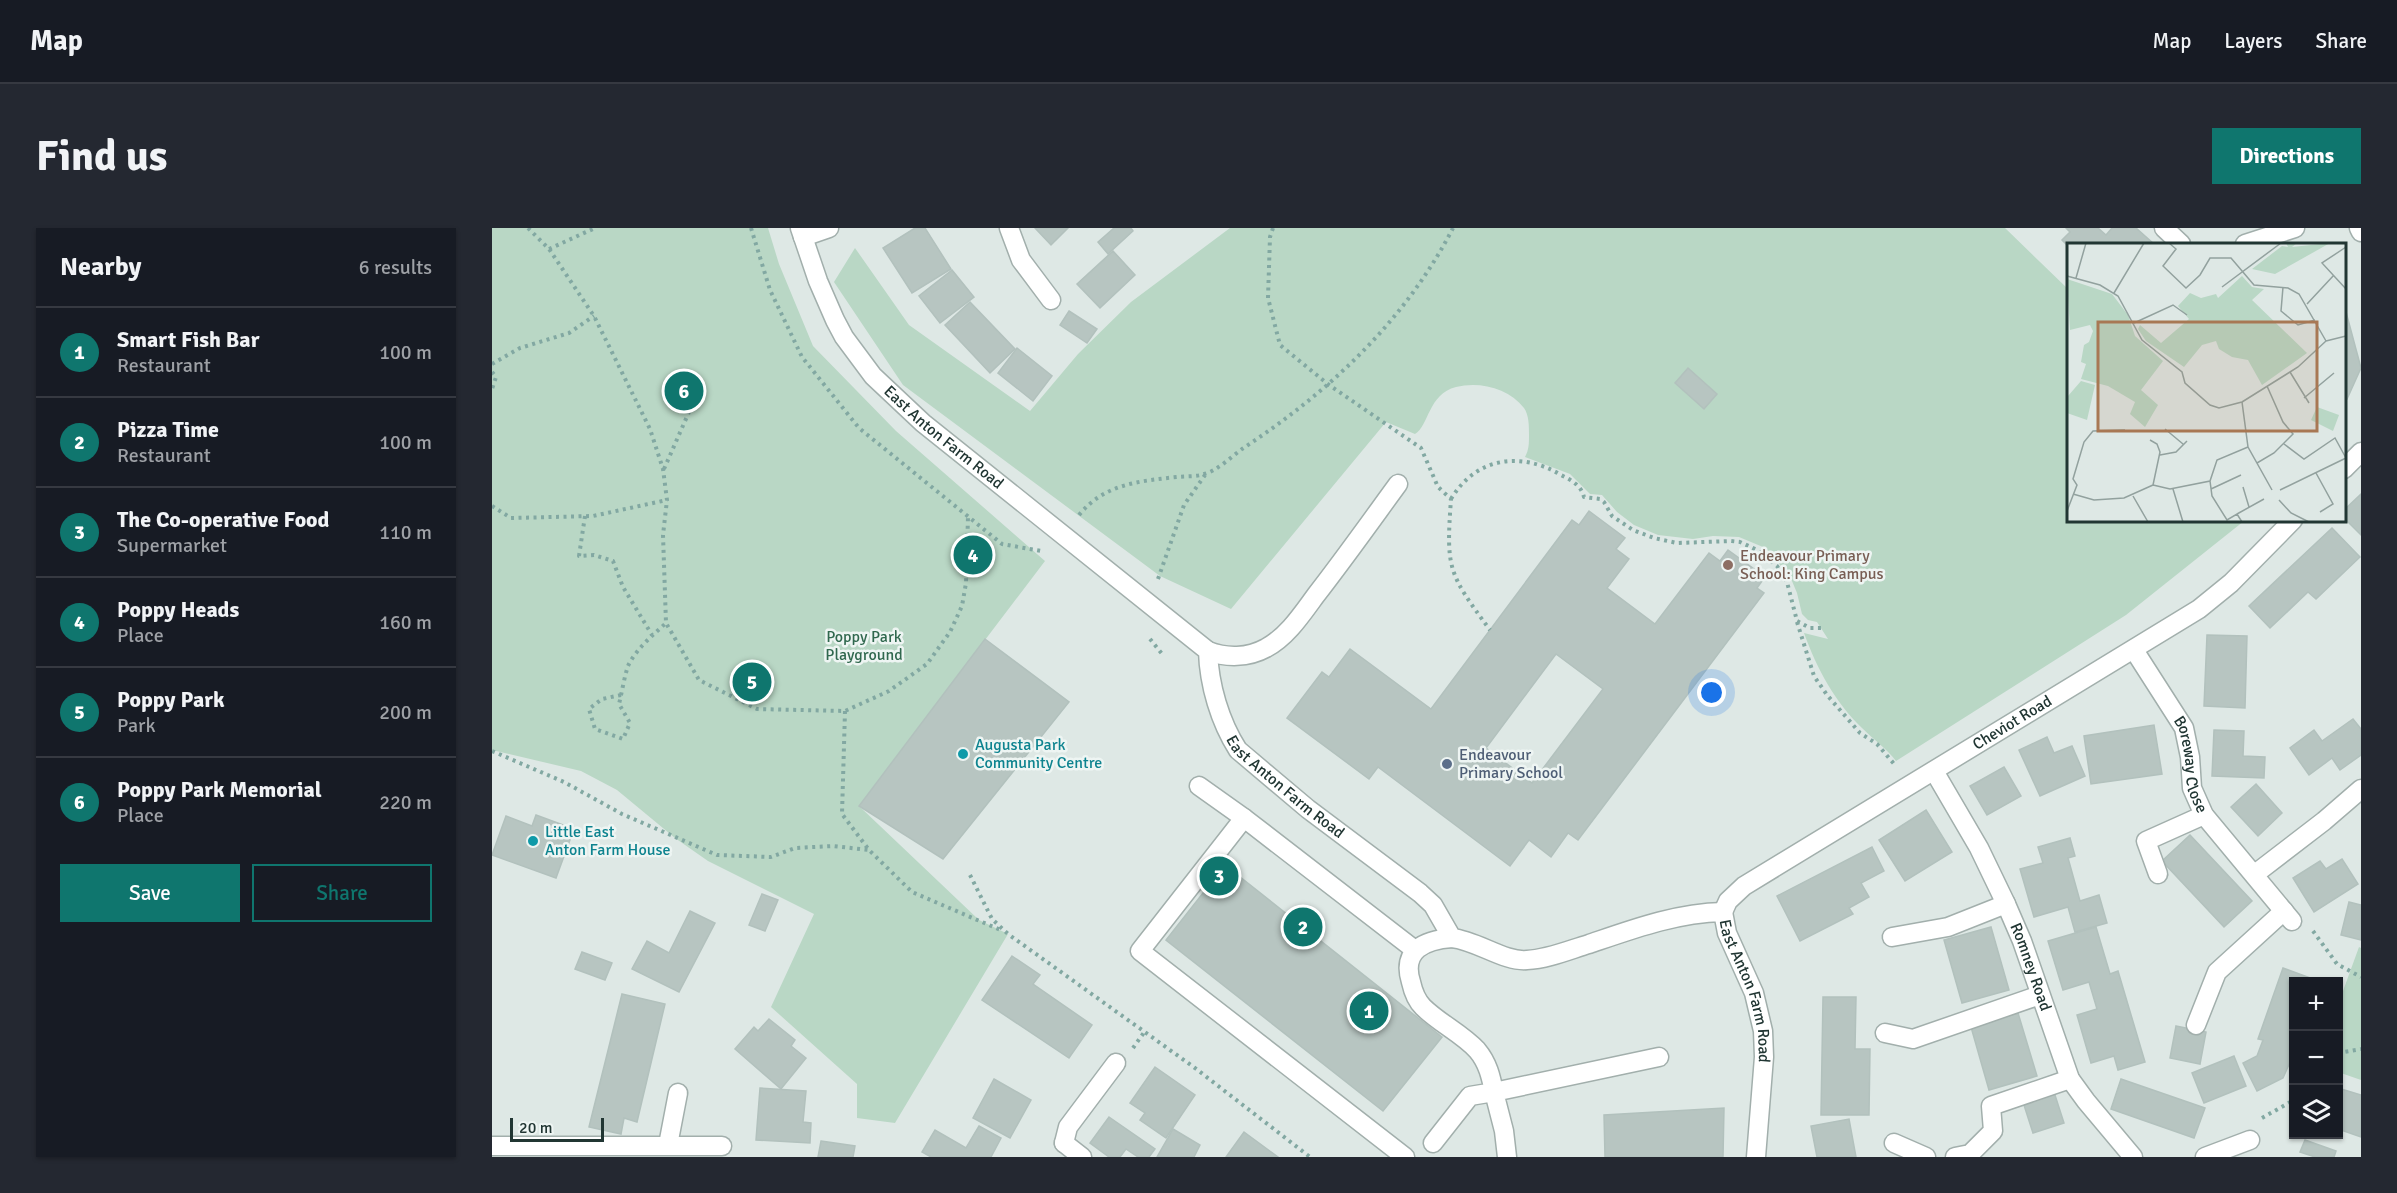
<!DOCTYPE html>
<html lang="en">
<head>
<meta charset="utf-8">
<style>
	:root { --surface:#171b24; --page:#242831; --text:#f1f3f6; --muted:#9ea1a6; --line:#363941; --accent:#0f766e }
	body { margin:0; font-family:Signika,sans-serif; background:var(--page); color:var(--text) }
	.controls { position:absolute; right:18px; bottom:18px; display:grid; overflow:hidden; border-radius:0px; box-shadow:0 2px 4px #0004 }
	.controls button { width:54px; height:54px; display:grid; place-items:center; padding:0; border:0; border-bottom:2px solid var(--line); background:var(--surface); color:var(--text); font:30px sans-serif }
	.scale { position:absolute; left:18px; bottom:15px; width:94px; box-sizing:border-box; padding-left:6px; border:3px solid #213633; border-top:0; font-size:16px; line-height:21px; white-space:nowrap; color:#213633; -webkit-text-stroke:4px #eef5f3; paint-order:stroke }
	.you { position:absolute; left:1220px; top:465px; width:21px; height:21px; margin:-15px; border:4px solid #fff; border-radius:50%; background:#1a73e8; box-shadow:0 0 0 9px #1a73e833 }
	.badge { display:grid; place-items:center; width:39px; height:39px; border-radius:50%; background:var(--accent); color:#fff; font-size:20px; font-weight:700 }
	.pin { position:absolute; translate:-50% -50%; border:3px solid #fff; box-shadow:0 2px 6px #0006 }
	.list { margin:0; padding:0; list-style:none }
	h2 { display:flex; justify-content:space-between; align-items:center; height:78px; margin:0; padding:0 24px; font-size:26px }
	h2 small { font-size:20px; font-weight:400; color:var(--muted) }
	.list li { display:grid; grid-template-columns:39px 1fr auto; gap:18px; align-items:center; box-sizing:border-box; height:90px; padding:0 24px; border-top:2px solid var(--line) }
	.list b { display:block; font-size:22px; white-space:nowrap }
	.list p { margin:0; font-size:20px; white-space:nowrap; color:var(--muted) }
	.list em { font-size:20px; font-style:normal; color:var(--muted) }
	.actions { display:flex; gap:12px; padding:18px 24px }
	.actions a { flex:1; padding:14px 0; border:2px solid var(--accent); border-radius:0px; text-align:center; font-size:21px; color:var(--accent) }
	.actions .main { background:var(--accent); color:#fff }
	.icon { flex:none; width:33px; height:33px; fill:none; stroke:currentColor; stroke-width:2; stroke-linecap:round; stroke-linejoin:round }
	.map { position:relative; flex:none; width:1869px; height:929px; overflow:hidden; border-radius:0px }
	header { display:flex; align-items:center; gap:36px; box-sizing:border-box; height:84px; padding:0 30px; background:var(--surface); border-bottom:2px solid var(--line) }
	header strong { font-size:28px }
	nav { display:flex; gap:33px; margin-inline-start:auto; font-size:21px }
	.intro { display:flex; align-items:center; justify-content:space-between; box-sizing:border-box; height:144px; padding:0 36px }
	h1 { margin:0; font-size:42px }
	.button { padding:15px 27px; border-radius:0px; background:var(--accent); color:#fff; font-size:21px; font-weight:700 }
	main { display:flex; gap:36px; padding:0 36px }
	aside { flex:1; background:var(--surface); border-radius:0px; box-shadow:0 2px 4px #0004 }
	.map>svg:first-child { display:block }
	.green { fill:#b9d7c5 }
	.building { fill:#b7c5c1; stroke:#b2c1bd; stroke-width:1.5; fill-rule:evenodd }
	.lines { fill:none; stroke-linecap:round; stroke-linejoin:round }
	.lane-casing { stroke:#a2afac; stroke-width:21 }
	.street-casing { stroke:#a2afac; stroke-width:21 }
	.path { stroke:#82a8a2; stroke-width:4; stroke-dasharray:3 4.5; stroke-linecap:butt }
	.lane { stroke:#fff; stroke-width:18 }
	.street { stroke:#fff; stroke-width:18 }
	.education-dot { fill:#8d6e63; stroke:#eef5f3; stroke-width:2 }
	.culture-dot { fill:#0f9aa8; stroke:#eef5f3; stroke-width:2 }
	.service-dot { fill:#5c6f8a; stroke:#eef5f3; stroke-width:2 }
	.labels { text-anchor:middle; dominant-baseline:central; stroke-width:5; stroke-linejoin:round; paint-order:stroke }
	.street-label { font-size:16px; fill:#213633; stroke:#eef5f3 }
	.education-label { font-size:16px; fill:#785e54; stroke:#eef5f3; text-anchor:start }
	.park-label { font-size:16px; fill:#30684e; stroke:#eef5f3 }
	.culture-label { font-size:16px; fill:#0d838f; stroke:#eef5f3; text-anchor:start }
	.service-label { font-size:16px; fill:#4e5e75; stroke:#eef5f3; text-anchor:start }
	.inset-road { fill:none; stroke:#92a19e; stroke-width:1.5 }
	.view { fill:#a87854; fill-opacity:0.15; stroke:#a87854; stroke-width:3 }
	.inset-edge { fill:none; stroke:#213633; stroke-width:3 }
</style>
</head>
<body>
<header>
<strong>Map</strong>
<nav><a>Map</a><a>Layers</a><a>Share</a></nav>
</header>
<div class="intro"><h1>Find us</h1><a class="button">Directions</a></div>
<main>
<aside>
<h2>Nearby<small>6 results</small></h2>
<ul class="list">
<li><span class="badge">1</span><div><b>Smart Fish Bar</b><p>Restaurant</p></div><em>100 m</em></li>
<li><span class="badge">2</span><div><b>Pizza Time</b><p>Restaurant</p></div><em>100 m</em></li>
<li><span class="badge">3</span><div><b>The Co-operative Food</b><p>Supermarket</p></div><em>110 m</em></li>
<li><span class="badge">4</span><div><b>Poppy Heads</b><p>Place</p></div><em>160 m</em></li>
<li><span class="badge">5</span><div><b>Poppy Park</b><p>Park</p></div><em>200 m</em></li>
<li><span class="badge">6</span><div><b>Poppy Park Memorial</b><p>Place</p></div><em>220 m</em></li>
</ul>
<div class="actions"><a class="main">Save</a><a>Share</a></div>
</aside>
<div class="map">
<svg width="1869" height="929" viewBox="0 0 1869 929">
	<rect width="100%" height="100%" fill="#dee8e5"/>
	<!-- green -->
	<g class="green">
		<polygon points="0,0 276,0 287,36 321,118 404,203 553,333 367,578 487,692 516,706 403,895 365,890 365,856 279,779 322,686 216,633 183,610 125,562 89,543 0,522"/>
		<path d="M738 0H1513L1576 61V292L1752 293 1634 387 1404 533C1394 520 1382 512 1370 500 1343 474 1325 441 1312 405L1336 411 1325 394 1316 392 1310 386 1305 365 1300 353 1280 326 1271 319 1247 309 1221 308 1201 311 1166 307 1142 297 1125 284 1110 267 1098 266 1078 246 1033 229C1037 222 1037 215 1037 207 1037 198 1037 187 1032 180 1017 160 987 153 964 159 936 166 937 198 923 206L894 194 739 381 668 348 411 157 342 54 363 20 417 97 538 183 586 126 639 74Z"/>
		<polygon points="1867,719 1869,720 1869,852 1846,844 1847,774"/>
	</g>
	<!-- building -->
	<g class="building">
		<polygon points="423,0 433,0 459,41 420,65 391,20"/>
		<polygon points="543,0 576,0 559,17"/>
		<polygon points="622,0 639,0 641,3 616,26 606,14"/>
		<polygon points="1574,0 1606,0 1614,7 1620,0 1644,0 1662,16 1576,18 1570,12 1578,4"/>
		<polygon points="621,23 643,47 608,80 585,56"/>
		<polygon points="460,42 482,69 448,95 427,68"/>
		<polygon points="478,74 523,121 498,145 453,97"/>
		<polygon points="577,83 605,101 595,115 568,97"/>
		<polygon points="1852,84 1854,84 1869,140 1855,171 1852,170"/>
		<polygon points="525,120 560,148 541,173 506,145"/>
		<polygon points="1196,140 1225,166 1212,181 1183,155"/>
		<polygon points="1869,266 1869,307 1852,290 1852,282"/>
		<path d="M1097 283 1133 310 1124 321 1137 331 1115 360 1163 396 1217 325 1228 333 1236 322 1273 349 1265 360 1272 365 1086 612 1076 605 1059 629 1037 612 1018 638 886 539 877 551 795 490 830 444 837 449 858 421 939 481 1080 292 1087 297ZM1064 426 1111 461 1040 555 994 520Z"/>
		<polygon points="1840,300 1868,329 1824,371 1816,364 1778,400 1757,378"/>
		<polygon points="1715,407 1755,408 1753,480 1712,478"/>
		<polygon points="493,411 577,474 451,631 367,578"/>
		<polygon points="1861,491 1869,501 1869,527 1848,542 1840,530 1817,547 1798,520 1822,502 1830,513"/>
		<polygon points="1662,497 1670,546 1599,556 1592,508"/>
		<polygon points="1722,502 1752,503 1751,528 1773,529 1772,550 1720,548"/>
		<polygon points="1555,509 1562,525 1580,518 1593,548 1548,568 1527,522"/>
		<polygon points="1512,539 1529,568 1495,587 1478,558"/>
		<polygon points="1764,556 1790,585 1766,608 1739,579"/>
		<polygon points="1434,582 1460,624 1413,653 1387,612"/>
		<polygon points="44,587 82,601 64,650 0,627 14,588 40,598"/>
		<polygon points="1698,607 1760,673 1732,699 1670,633"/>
		<polygon points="1578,610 1583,628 1576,630 1588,673 1607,667 1615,695 1583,704 1576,679 1542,689 1528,641 1551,635 1546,619"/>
		<polygon points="1380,619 1392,643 1369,655 1377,669 1357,680 1361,686 1308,713 1285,668"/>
		<polygon points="1850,631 1866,656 1822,684 1801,650 1828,633 1834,641"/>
		<polygon points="733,637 950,809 891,883 674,712"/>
		<polygon points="270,666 286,672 273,703 257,697"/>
		<polygon points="1857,674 1869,677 1869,712 1849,707"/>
		<polygon points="198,683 223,695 187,764 140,741 155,713 177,725"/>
		<polygon points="1499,699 1517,762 1470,775 1452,712"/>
		<polygon points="1604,699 1618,746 1626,743 1653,834 1626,842 1622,828 1599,835 1585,787 1605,781 1597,754 1571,762 1556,713"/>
		<polygon points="90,724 120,735 113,752 83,741"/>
		<polygon points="520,728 548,747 541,756 600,797 577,830 490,772"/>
		<polygon points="1791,740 1829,754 1802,754 1802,825 1791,850 1765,863 1751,835 1765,828 1771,812 1766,811"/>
		<polygon points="130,766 173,776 145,894 132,890 129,906 97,899"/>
		<polygon points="1331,769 1364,769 1363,821 1378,821 1377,887 1329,887"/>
		<polygon points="1526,785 1545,848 1497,862 1479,799"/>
		<polygon points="277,791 303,812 299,818 314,830 289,861 243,821 262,799 266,803"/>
		<polygon points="1684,798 1714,804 1708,836 1678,830"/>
		<polygon points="1742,828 1754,858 1712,875 1700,845"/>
		<polygon points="663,839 703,867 674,910 648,892 653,885 638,875"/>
		<polygon points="502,851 539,872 518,910 481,890"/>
		<polygon points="1629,851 1713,880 1702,910 1619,881"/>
		<polygon points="268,860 314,863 311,894 319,895 318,915 264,912"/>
		<polygon points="1846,860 1869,867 1869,909 1846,901"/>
		<polygon points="1562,864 1572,895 1541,905 1531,874"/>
		<polygon points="1232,880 1231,929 1113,929 1112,887"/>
		<polygon points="617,889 663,921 657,929 646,929 634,921 628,929 617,929 598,915"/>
		<polygon points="1357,891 1364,929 1325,929 1319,898"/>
		<polygon points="487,898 509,910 499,929 439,929 430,924 443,902 474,920"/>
		<polygon points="681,901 708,917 702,929 665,929"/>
		<polygon points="752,904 786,929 734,929"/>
		<polygon points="1813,912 1844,923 1842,929 1823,929 1808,924"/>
		<polygon points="329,913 363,918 361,929 326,929"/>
	</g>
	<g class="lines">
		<defs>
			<g id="lane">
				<path d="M716 423C734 430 756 430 774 420 795 409 810 386 824 367 852 331 879 293 906 256"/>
				<polyline points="707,558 752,590 923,722"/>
				<polyline points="752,590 648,723 913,929"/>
				<polyline points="1666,646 1654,613 1712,587"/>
				<polyline points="1400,709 1456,699 1514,676"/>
				<polyline points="1704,797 1725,744 1792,683"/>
				<polyline points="1393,805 1421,811 1548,767"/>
				<polyline points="572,915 576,899 624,835"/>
				<path d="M941 915 978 868 1002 864C999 849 996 835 985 822 969 805 947 795 931 779 924 772 921 763 919 754 909 722 933 712 960 710"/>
				<polyline points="1402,915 1434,929"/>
				<polyline points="1015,929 1012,903 1002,864 1167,829"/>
				<polyline points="1463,929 1478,926 1501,903 1499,878 1578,851"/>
			</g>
			<g id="street">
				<path id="s1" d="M308 0 326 53 343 92 352 109 381 148 431 195 716 423C717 457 728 494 746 522L816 581 928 665 941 677 960 710C986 713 1012 734 1035 732 1056 731 1077 722 1097 716 1141 701 1184 685 1231 684L1235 705 1262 765 1271 803 1272 829 1264 929"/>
				<polyline points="517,0 529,32 559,72"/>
				<polyline points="1672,0 1689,16"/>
				<polyline points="1867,0 1869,4"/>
				<polyline points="311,9 337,0"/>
				<polyline points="1753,16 1803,0"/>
				<polyline points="1852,241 1869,224"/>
				<path id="s2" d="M1642 422 1692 500 1698 529 1700 560 1712 587 1800 693"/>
				<path id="s3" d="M1442 543 1487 620 1514 676 1530 713 1578 851 1594 873 1641 929"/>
				<polyline points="1763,646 1832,593 1869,561"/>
				<path id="s4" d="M1231 684 1236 673 1252 658 1707 381 1739 355 1801 292"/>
				<polyline points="572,915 590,929"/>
				<polyline points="176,917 186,865"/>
				<polyline points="0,918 230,918"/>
				<polyline points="1713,929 1758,912"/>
			</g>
		</defs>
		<!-- lane casing -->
		<use href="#lane" class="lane-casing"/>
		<!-- street casing -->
		<use href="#street" class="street-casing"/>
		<!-- path -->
		<g class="path">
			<polyline points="36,0 57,21 102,88 158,201 171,241 175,272 171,307 174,395 207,452 265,481 353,483 397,463 435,436 458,404 470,378 474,355 476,289"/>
			<polyline points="259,0 278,62 310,129 367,200 510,316 549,323"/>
			<path d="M781 0 778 9 776 70 788 117 837 157 929 220 946 259 959 271C954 341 956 345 998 402"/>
			<polyline points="57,21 103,0"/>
			<polyline points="0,136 28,120 77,105 102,88"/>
			<polyline points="0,144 4,149 0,161"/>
			<polyline points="172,241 197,184"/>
			<path d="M959 271C984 229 1029 223 1069 247 1079 252 1089 257 1092 269L1108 271 1112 274 1120 288 1141 302 1162 310 1185 315 1239 313 1248 314 1265 322 1285 338 1295 354 1305 393 1318 400H1329"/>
			<polyline points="0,278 19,290 101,288 175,272"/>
			<path d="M587 287C612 256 647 253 685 249 694 248 704 249 712 246 725 243 739 229 750 221 837 164 913 93 961 0"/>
			<polyline points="93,288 87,328 102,327 121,333 131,359 160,407"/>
			<polyline points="666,351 692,277 713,247"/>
			<polyline points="1305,394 1322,448 1335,467 1368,505 1385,516 1403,537"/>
			<polyline points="658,411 671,427"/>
			<path d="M129 467 110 471 97 481 103 501 131 511 138 495 127 476C130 464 132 450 136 438 144 421 161 407 174 395"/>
			<polyline points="353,483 350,586 377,622 420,664 511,703"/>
			<polyline points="0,523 72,554 130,586 225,627 279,629 303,620 341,618 377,622"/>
			<polyline points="478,647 500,691 516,706 703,840 818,929"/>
			<polyline points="1821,703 1845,736 1869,749"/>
			<polyline points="641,820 653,803"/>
			<polyline points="1846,825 1869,821"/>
			<polyline points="1770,890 1802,872"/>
		</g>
		<!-- lane -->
		<use href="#lane" class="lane"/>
		<!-- street -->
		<use href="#street" class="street"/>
	</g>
	<!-- markers -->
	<circle class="education-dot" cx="1236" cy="337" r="6"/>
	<g class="culture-dot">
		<circle cx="471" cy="526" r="6"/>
		<circle cx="41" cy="613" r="6"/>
	</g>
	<circle class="service-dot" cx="955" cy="536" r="6"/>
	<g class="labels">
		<!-- street labels -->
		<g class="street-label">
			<text stroke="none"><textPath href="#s1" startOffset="260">East Anton Farm Road</textPath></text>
			<text stroke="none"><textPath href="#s4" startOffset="348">Cheviot Road</textPath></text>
			<text stroke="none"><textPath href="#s2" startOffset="130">Boreway Close</textPath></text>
			<text stroke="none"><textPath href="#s1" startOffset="764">East Anton Farm Road</textPath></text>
			<text stroke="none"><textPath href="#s3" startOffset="219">Romney Road</textPath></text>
			<text stroke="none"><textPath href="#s1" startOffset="1356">East Anton Farm Road</textPath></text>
		</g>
		<!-- education labels -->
		<g class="education-label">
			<text x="1248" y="328">Endeavour Primary<tspan x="1248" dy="18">School: King Campus</tspan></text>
		</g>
		<!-- park labels -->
		<g class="park-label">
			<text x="372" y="409">Poppy Park<tspan x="372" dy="18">Playground</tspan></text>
		</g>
		<!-- culture labels -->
		<g class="culture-label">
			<text x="483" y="517">Augusta Park<tspan x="483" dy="18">Community Centre</tspan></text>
			<text x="53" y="604">Little East<tspan x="53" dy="18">Anton Farm House</tspan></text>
		</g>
		<!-- service labels -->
		<g class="service-label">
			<text x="967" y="527">Endeavour<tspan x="967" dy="18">Primary School</tspan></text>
		</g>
	</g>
	<!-- overview -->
	<g transform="translate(1575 15)">
		<rect width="279" height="279" fill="#dee8e5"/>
		<path d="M219 0H230L225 4 263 0 208 31 185 26 215 3 221 4ZM175 33 185 44 197 46 185 57 240 110 195 142 181 117 165 114 152 106 149 98 135 102 117 124 79 98 71 86 73 82 94 100 122 76 111 63 123 50 134 55 149 51 151 55ZM0 36 45 51 61 72 68 93 96 118 74 147 91 162 78 184 63 171 68 159 41 143 14 136 19 121 14 119 17 102 22 99 26 88 23 82 3 87ZM14 138 28 142 20 177 0 170 1 153ZM250 164 272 172 266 188 244 177Z" fill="#b9d7c5"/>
		<path class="inset-road" d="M102 0 109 6 96 23 119 45 133 32 143 15H164L187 42 221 45 232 51 259 98M279 4 255 20 279 46M0 33 33 42 51 53 75 97 115 129 118 140 143 162 152 165 175 159 181 204 205 247M9 35 19 0M155 44 214 0M216 44 214 68 231 82 248 77M47 50 77 0M240 61 267 32M67 80 106 62 120 72M259 98 279 93M223 129 242 160M237 155 267 130M175 159 231 124 259 98M98 186 116 201M83 197 90 201 93 209 86 242M217 201 237 216 268 195 279 215M93 212 109 209 120 198M190 220 207 210 226 191 216 179 200 143M249 230 266 261 253 269M143 238 145 253 160 277 170 271 175 279M86 242 103 246 143 238 150 217 181 204M176 244 182 264M106 246 116 279M144 246 174 232M213 247 279 215M6 251 27 257 57 255 86 242M66 253 81 279M212 257 224 270 242 279M0 268 10 242 6 236 17 199 26 188 58 187M170 271 197 256"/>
		<path class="view" d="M31 79H250V188H31Z"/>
		<rect width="279" height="279" class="inset-edge"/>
	</g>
</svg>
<div class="controls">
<button>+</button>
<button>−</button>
<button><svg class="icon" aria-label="layers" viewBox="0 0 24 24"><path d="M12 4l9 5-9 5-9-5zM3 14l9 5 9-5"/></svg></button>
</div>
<div class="scale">20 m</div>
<div class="you"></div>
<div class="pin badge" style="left:877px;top:783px">1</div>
<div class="pin badge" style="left:811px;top:699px">2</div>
<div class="pin badge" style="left:727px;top:648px">3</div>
<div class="pin badge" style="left:481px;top:327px">4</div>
<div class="pin badge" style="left:260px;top:454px">5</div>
<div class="pin badge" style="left:192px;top:163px">6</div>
</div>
</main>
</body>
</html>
